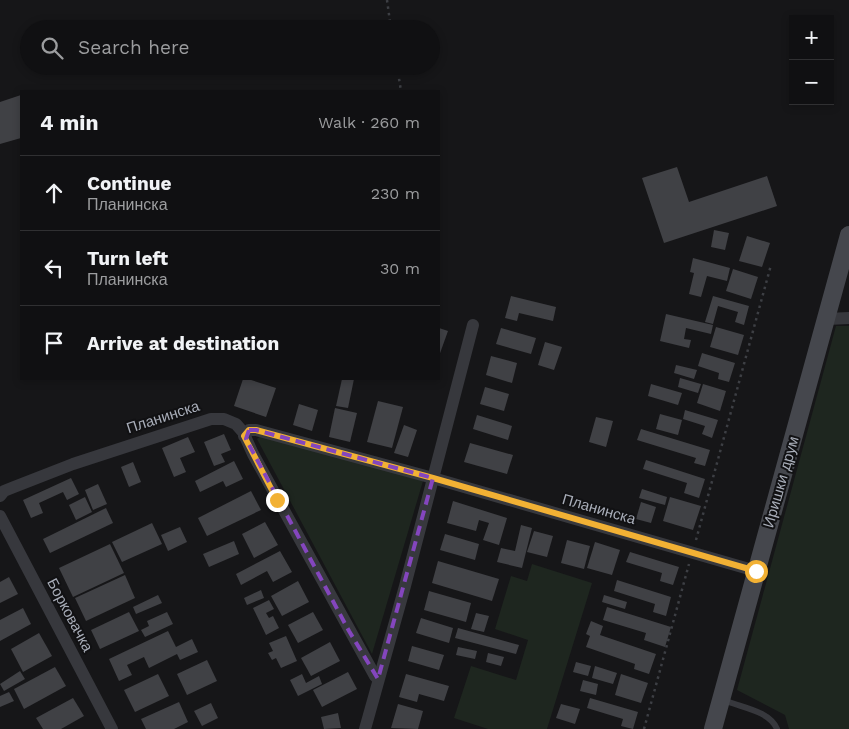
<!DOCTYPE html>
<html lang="en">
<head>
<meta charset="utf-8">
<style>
	:root { --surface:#101012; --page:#19191b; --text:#f1f3f6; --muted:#9c9d9f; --line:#303032 }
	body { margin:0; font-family:"Work Sans",sans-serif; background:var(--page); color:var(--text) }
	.controls { position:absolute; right:15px; top:15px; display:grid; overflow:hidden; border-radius:0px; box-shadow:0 2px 8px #0003 }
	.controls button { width:45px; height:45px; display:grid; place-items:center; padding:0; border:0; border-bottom:1px solid var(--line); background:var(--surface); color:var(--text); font:25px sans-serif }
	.stop { position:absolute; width:15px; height:15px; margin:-11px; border:4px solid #f2b134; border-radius:50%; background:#fff }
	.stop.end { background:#f2b134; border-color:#fff; box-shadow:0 1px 5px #0008 }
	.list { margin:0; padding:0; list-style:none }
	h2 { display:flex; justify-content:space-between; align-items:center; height:65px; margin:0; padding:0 20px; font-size:21px }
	h2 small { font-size:16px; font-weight:400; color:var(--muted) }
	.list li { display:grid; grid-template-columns:32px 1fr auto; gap:15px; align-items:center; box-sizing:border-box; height:75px; padding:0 20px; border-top:1px solid var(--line) }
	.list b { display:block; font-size:19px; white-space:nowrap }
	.list p { margin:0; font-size:16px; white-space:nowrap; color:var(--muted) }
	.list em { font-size:16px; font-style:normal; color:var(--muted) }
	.icon { flex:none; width:28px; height:28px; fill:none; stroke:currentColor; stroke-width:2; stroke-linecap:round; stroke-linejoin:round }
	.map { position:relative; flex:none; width:849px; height:729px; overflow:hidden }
	.search { position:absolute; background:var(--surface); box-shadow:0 2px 8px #0003; left:20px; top:20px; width:420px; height:55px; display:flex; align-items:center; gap:12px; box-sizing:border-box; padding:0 18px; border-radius:28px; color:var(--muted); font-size:19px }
	.panel { position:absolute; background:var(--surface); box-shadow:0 2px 8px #0003; left:20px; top:90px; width:420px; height:290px; border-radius:0px }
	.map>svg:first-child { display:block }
	.green { fill:#1e261f }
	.building { fill:#404145 }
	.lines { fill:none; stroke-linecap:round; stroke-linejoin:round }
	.path { stroke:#3d3f44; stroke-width:2.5; stroke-dasharray:2.5 4; stroke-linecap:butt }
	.lane { stroke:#37383d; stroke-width:6 }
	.street { stroke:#37383d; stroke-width:12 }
	.secondary { stroke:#45474d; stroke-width:18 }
	.route { stroke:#f2b134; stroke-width:6 }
	.marked { fill:none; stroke:#8446be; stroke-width:4; stroke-dasharray:10 6; stroke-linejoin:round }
	.labels { text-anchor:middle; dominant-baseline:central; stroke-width:4; stroke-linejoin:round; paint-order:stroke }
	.street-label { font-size:15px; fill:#a8adb8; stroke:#111113 }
</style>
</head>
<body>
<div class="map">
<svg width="849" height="729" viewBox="0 0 849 729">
	<rect width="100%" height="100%" fill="#161618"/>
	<!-- green -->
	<g class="green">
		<polygon points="836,326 849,326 849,729 789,729 785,715 737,690"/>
		<polygon points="262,435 423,481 372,654 257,439"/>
		<polygon points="532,564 592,583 547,729 488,729 454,718 471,666 516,680 528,640 495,629 511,576 527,581"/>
	</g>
	<!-- building -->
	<g class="building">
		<polygon points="21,95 21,138 0,144 0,102"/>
		<polygon points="677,167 689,202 767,176 777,206 664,243 642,178"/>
		<polygon points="714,230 729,233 725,250 711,247"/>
		<polygon points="747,236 770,243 762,267 739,261"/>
		<polygon points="693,258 730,268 727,281 707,276 701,297 689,294 694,273 690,272"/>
		<polygon points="733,269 758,277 751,299 726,291"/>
		<polygon points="511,296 556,307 553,321 519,313 517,321 505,318"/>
		<polygon points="713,296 749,306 744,325 735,322 738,312 718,306 713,324 705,322"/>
		<polygon points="666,314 713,325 711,334 686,328 684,339 691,340 689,348 660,341"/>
		<polygon points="716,327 744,335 738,355 710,347"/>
		<polygon points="439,328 448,331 439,356"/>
		<polygon points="501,328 536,338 531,354 496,344"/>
		<polygon points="545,342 562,347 554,370 538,365"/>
		<polygon points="702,353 735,363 729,382 718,379 719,373 698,366"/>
		<polygon points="491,356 517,363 512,383 486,375"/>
		<polygon points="676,365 697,370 694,379 674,373"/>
		<polygon points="680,378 701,384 698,393 678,387"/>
		<polygon points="243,379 248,379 276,388 266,417 234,406"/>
		<polygon points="342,379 354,379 348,408 336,406"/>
		<polygon points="651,384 682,393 678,405 648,396"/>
		<polygon points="703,384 726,391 720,411 697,403"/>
		<polygon points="485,387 509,394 504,411 480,404"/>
		<polygon points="378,401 403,407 392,448 367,442"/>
		<polygon points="299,404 318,410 312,431 293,425"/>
		<polygon points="335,408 357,413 350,442 329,437"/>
		<polygon points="685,410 718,420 712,438 702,434 705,426 683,419"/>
		<polygon points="660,414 682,420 678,435 656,429"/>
		<polygon points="477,415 512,426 508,440 473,429"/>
		<polygon points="596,417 613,421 606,447 589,442"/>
		<polygon points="404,425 417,430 408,457 394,453"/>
		<polygon points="641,429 710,450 705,466 694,463 696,458 637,440"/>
		<polygon points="224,434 231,450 221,454 225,462 214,466 204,442"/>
		<polygon points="188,437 195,452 180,458 186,472 174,477 162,448"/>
		<polygon points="470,443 513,455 507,474 464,462"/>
		<polygon points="646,460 705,479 699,498 684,493 687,483 643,469"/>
		<polygon points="234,461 243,479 226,487 223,481 200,492 195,481"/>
		<polygon points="133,462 141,482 129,487 121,467"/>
		<polygon points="71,478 79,494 67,500 63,492 39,503 43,513 31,518 23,500"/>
		<polygon points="98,484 107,504 93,510 85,490"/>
		<polygon points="642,489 667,497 665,505 639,498"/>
		<polygon points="251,491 261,510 207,536 198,518"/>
		<polygon points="85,497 92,512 76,520 69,505"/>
		<polygon points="670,497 701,506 693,530 663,521"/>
		<polygon points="453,501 507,518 499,545 483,540 489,523 479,520 476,531 447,523"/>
		<polygon points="641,502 656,507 651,523 636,519"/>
		<polygon points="106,508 113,523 50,553 43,539"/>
		<polygon points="265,522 278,545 254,558 242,534"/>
		<polygon points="152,523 162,544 122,562 112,542"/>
		<polygon points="521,525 532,528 522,568 497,562 501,548 515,551"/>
		<polygon points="180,527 187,542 168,551 161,535"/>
		<polygon points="534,531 553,536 547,557 527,552"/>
		<polygon points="445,534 479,544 475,560 440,550"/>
		<polygon points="567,540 590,546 584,569 561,563"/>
		<polygon points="234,541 239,554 209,567 203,554"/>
		<polygon points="595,542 620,550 612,575 587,568"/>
		<polygon points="110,544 124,573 73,597 59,568"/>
		<polygon points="280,551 292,572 273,582 267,571 241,585 236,574"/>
		<polygon points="630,552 679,567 673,585 660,581 662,573 626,562"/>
		<polygon points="438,561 499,579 492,601 432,583"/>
		<polygon points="125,575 135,598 86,621 75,598"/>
		<polygon points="9,577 18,594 0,603 0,582"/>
		<polygon points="617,580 671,597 666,616 653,612 655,604 614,591"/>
		<polygon points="298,581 309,602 282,616 271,596"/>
		<polygon points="261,590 264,598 247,605 244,598"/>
		<polygon points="429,591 471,603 466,622 424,610"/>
		<polygon points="158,595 162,603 136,614 133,607"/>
		<polygon points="604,595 627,602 625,609 602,602"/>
		<polygon points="269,600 274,609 266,613 269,618 273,616 279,628 266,635 253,608"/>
		<polygon points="607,607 671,627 665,647 644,640 646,633 603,620"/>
		<polygon points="23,608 31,624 0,641 0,620"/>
		<polygon points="129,612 139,631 100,649 91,630"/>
		<polygon points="167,612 173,624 145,637 141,630 149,626 147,621"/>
		<polygon points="313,612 323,630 298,643 288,625"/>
		<polygon points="476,613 489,616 484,632 471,629"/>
		<polygon points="421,618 453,628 449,643 416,633"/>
		<polygon points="591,621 603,626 600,635 656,654 649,674 634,669 635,664 586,647 590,636 586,634"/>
		<polygon points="458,628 519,645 516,654 455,638"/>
		<polygon points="168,631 176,647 192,639 198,652 180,660 177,654 149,668 144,657 127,665 132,675 119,681 109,659"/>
		<polygon points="39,633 52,656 23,672 11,649"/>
		<polygon points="286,636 297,661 281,668 276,658 272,660 268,653 273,651 269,643"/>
		<polygon points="330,642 340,661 311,676 301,658"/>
		<polygon points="412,646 444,655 439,670 408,661"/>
		<polygon points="458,647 477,651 475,659 456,655"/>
		<polygon points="488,653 504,657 501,666 486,662"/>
		<polygon points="207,660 217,681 187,695 177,674"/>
		<polygon points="576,662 591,666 588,676 573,672"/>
		<polygon points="595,666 617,673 613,684 592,678"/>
		<polygon points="55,667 66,686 24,709 14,689"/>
		<polygon points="20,671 25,679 4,691 0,684"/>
		<polygon points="348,672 357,689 322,707 313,690"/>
		<polygon points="158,674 169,696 135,712 124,690"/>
		<polygon points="302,674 306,683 319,676 322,684 298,696 290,680"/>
		<polygon points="406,674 449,686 444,701 419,694 417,702 399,697"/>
		<polygon points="621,674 648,683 641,703 615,695"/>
		<polygon points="583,680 598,684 596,695 580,691"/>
		<polygon points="9,692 14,701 0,707 0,696"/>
		<polygon points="73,698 84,716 61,729 43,729 36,718"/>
		<polygon points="590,698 638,712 633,729 621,726 623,719 587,708"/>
		<polygon points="179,702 188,722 174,729 146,729 141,719"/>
		<polygon points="211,703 218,718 202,726 194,711"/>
		<polygon points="398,704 423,711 418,729 391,728"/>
		<polygon points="561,704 580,709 575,724 556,718"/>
		<polygon points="338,713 341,728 324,729 321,717"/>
	</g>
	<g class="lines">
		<!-- path -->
		<g class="path">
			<polyline points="387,0 391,29"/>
			<polyline points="397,66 401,91"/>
			<polyline points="696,540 771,265"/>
			<polyline points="644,729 689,564"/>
		</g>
		<!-- lane -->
		<path class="lane" d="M723 701 729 702C745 708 770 712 777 729"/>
		<!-- street -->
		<g class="street">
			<polyline points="827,319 849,318"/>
			<polyline points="244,436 249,430 256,430 433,478 756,571"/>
			<polyline points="0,496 4,491 14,487 73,464 211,419 224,419 236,424 243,432 253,454 375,676 378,679"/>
			<polyline points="0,516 112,729"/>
			<polyline points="365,729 405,586 473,325"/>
		</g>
		<!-- secondary -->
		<polyline class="secondary" points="713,729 849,235"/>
	</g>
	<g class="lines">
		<!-- route -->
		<polyline class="route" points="277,500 244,436 249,430 256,430 433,478 756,571"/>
	</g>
	<!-- marked area -->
	<path class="marked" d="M249 430H256L433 478 378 679 349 631 246 439Z"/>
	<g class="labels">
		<!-- street labels -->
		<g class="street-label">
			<text transform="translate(163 417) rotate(-18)">Планинска</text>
			<text transform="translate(781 482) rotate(-74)">Иришки друм</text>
			<text transform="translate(599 509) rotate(16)">Планинска</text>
			<text transform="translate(70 615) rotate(62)">Борковачка</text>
		</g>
	</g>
</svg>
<div class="controls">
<button>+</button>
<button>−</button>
</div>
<div class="stop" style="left:756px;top:571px"></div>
<div class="stop end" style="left:277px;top:500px"></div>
<div class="search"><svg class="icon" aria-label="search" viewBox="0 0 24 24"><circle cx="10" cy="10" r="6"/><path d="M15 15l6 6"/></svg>Search here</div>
<section class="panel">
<h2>4 min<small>Walk · 260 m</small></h2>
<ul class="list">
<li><svg class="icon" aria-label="ahead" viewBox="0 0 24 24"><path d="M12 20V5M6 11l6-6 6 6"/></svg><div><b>Continue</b><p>Планинска</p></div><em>230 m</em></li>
<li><svg class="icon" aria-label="left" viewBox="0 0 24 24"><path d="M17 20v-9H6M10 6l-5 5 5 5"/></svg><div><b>Turn left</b><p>Планинска</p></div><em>30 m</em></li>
<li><svg class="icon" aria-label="arrive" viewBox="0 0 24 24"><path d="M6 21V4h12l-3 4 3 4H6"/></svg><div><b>Arrive at destination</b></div></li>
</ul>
</section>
</div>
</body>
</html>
